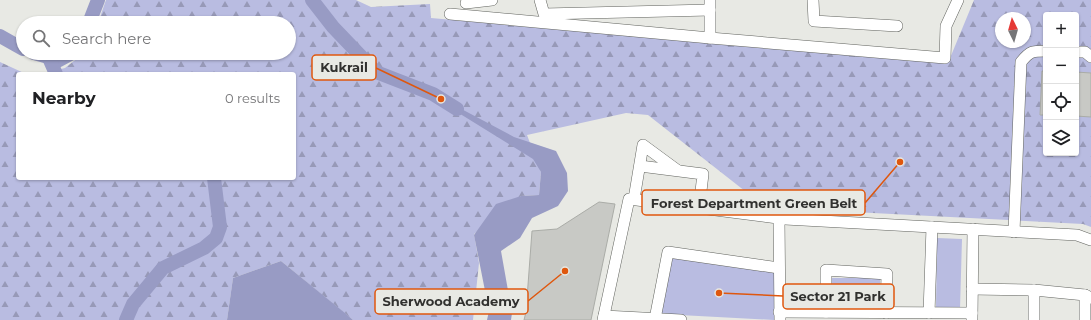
<!DOCTYPE html>
<html lang="en">
<head>
<meta charset="utf-8">
<style>
	:root { --surface:#fff; --page:#f6f6f6; --text:#202124; --muted:#757577; --line:#e0e0e0 }
	body { margin:0; font-family:Montserrat,sans-serif; background:var(--page); color:var(--text) }
	.controls { position:absolute; right:12px; top:12px; display:grid; overflow:hidden; border-radius:4px; box-shadow:0 1px 3px #0004 }
	.controls button { width:36px; height:36px; display:grid; place-items:center; padding:0; border:0; border-bottom:1px solid var(--line); background:var(--surface); color:var(--text); font:20px sans-serif }
	.compass { position:absolute; left:995px; top:12px; width:36px; height:36px; border-radius:50%; background:var(--surface); box-shadow:0 1px 3px #0004; rotate:355deg }
	.list { margin:0; padding:0; list-style:none }
	h2 { display:flex; justify-content:space-between; align-items:center; height:52px; margin:0; padding:0 16px; font-size:17px }
	h2 small { font-size:13px; font-weight:400; color:var(--muted) }
	.icon { flex:none; width:22px; height:22px; fill:none; stroke:currentColor; stroke-width:2; stroke-linecap:round; stroke-linejoin:round }
	.map { position:relative; flex:none; width:1091px; height:320px; overflow:hidden }
	.search { position:absolute; background:var(--surface); box-shadow:0 1px 3px #0004; left:16px; top:16px; width:280px; height:44px; display:flex; align-items:center; gap:10px; box-sizing:border-box; padding:0 14px; border-radius:22px; color:var(--muted); font-size:15px }
	.panel { position:absolute; background:var(--surface); box-shadow:0 1px 3px #0004; left:16px; top:72px; width:280px; height:108px; border-radius:4px }
	.map>svg:first-child { display:block }
	.forest { fill:url(#forest-firs); fill-rule:evenodd }
	.park { fill:#b9bce1 }
	.water { fill:#989bc4 }
	.lines { fill:none; stroke-linecap:round; stroke-linejoin:round }
	.river { stroke:#989bc4; stroke-width:14 }
	.building { fill:#c8c9c5; stroke:#aaaca7 }
	.minor-casing { stroke:#61635e; stroke-width:12 }
	.minor { stroke:#fff; stroke-width:11 }
	.leader { fill:none; stroke:#df570e; stroke-width:1.5 }
	.callout-dot { fill:#df570e; stroke:#e8e9e4; stroke-width:1.5 }
	.callout { fill:#e8e9e4; stroke:#df570e; stroke-width:1.5 }
	.callout-label { font-size:13px; text-anchor:middle; font-weight:bold; fill:#31312f }
</style>
</head>
<body>
<div class="map">
<svg width="1091" height="320" viewBox="0 0 1091 320">
	<defs>
		<pattern id="forest-firs" width="22" height="20" patternUnits="userSpaceOnUse"><rect width="22" height="20" fill="#b9bce1"/><path d="M5 1l3.5 6h-7zM16 11l3.5 6h-7z" fill="#9799b7"/></pattern>
	</defs>
	<rect width="100%" height="100%" fill="#e8e9e4"/>
	<!-- forest -->
	<path class="forest" d="M106 0H356L371 7 430 4 431 18 948 63 974 0H1091V227L1083 224 776 208 750 195 648 115 626 113 527 135 541 172 539 195 521 196 474 234 479 263 473 320H353L281 261 233 278 227 320H0V62L26 74H18V178H294V74H41L65 68 84 53H289V23H98ZM1046 15H1076V153H1046ZM1001 18H1025V42H1001Z"/>
	<!-- park -->
	<g class="park">
		<polygon points="937,238 962,239 960,309 936,309"/>
		<polygon points="671,258 774,272 774,320 661,314"/>
		<polygon points="832,278 880,278 880,308 831,307"/>
	</g>
	<!-- water -->
	<g class="water">
		<polygon points="441,99 452,104 514,137 556,151 567,173 568,191 558,206 532,218 520,238 501,251 512,313 511,320 487,320 489,311 474,235 496,204 521,196 539,195 541,172 533,159 449,107"/>
		<polygon points="281,261 345,313 353,320 227,320 233,278"/>
	</g>
	<g class="lines">
		<!-- river -->
		<g class="river">
			<polyline points="312,0 333,27 376,72 433,94 457,109"/>
			<polyline points="89,23 98,0"/>
			<polyline points="0,36 23,49"/>
			<polyline points="34,53 59,60 72,53"/>
			<polyline points="49,58 56,74"/>
			<polyline points="126,320 133,304 163,268 204,248 216,238 220,227 214,178"/>
		</g>
	</g>
	<!-- building -->
	<g class="building">
		<polygon points="1042,71 1046,71 1046,115 1040,115"/>
		<polygon points="1076,72 1091,73 1091,117 1076,116"/>
		<polygon points="599,202 615,204 591,320 524,320 526,312 532,231 557,229"/>
	</g>
	<g class="lines">
		<defs>
			<g id="minor">
				<polyline points="540,0 544,14 710,10"/>
				<polyline points="813,0 814,21 897,26"/>
				<polyline points="466,3 492,0"/>
				<polyline points="450,14 710,38 945,58 946,26 958,0"/>
				<polyline points="710,38 710,0"/>
				<polyline points="1076,52 1085,52 1091,57"/>
				<polyline points="640,166 703,174 699,208"/>
				<polyline points="634,199 643,145 677,170"/>
				<polyline points="779,219 780,320"/>
				<path d="M1014 232 1021 62C1030 51 1032 51 1046 51"/>
				<polyline points="972,289 1034,290 1085,295 1091,298"/>
				<polyline points="1085,295 1085,320"/>
				<polyline points="779,312 972,313"/>
				<polyline points="826,312 826,270 887,274 886,313"/>
				<polyline points="929,313 932,227"/>
				<polyline points="604,316 681,320"/>
				<polyline points="655,319 668,252 779,268"/>
				<polyline points="972,319 973,229"/>
				<polyline points="603,320 629,199 785,219 1077,235 1091,240"/>
				<polyline points="1034,320 1034,290"/>
			</g>
		</defs>
		<!-- minor casing -->
		<use href="#minor" class="minor-casing"/>
		<!-- minor -->
		<use href="#minor" class="minor"/>
	</g>
	<!-- callouts -->
	<path class="leader" d="M441 99L376 68M900 162L865 203M719 293L783 296M565 271L528 301"/>
	<g class="callout-dot">
		<circle cx="441" cy="99" r="4"/>
		<circle cx="900" cy="162" r="4"/>
		<circle cx="719" cy="293" r="4"/>
		<circle cx="565" cy="271" r="4"/>
	</g>
	<g class="callout">
		<rect x="312" y="55" width="64" height="25" rx="4"/>
		<rect x="642" y="190" width="223" height="25" rx="4"/>
		<rect x="783" y="284" width="111" height="25" rx="4"/>
		<rect x="375" y="289" width="153" height="25" rx="4"/>
	</g>
	<g class="callout-label">
		<text x="344" y="72">Kukrail</text>
		<text x="754" y="208">Forest Department Green Belt</text>
		<text x="838" y="301">Sector 21 Park</text>
		<text x="451" y="306">Sherwood Academy</text>
	</g>
</svg>
<div class="controls">
<button>+</button>
<button>−</button>
<button><svg class="icon" aria-label="locate" viewBox="0 0 24 24"><circle cx="12" cy="12" r="6"/><path d="M12 2v4M12 18v4M2 12h4M18 12h4"/></svg></button>
<button><svg class="icon" aria-label="layers" viewBox="0 0 24 24"><path d="M12 4l9 5-9 5-9-5zM3 14l9 5 9-5"/></svg></button>
</div>
<svg class="compass" viewBox="-18 -18 36 36"><path d="M0-13l5 13h-10z" fill="#e53935"/><path d="M0 13l5-13h-10z" fill="#757577"/></svg>
<div class="search"><svg class="icon" aria-label="search" viewBox="0 0 24 24"><circle cx="10" cy="10" r="6"/><path d="M15 15l6 6"/></svg>Search here</div>
<section class="panel">
<h2>Nearby<small>0 results</small></h2>
<ul class="list">
</ul>
</section>
</div>
</body>
</html>
